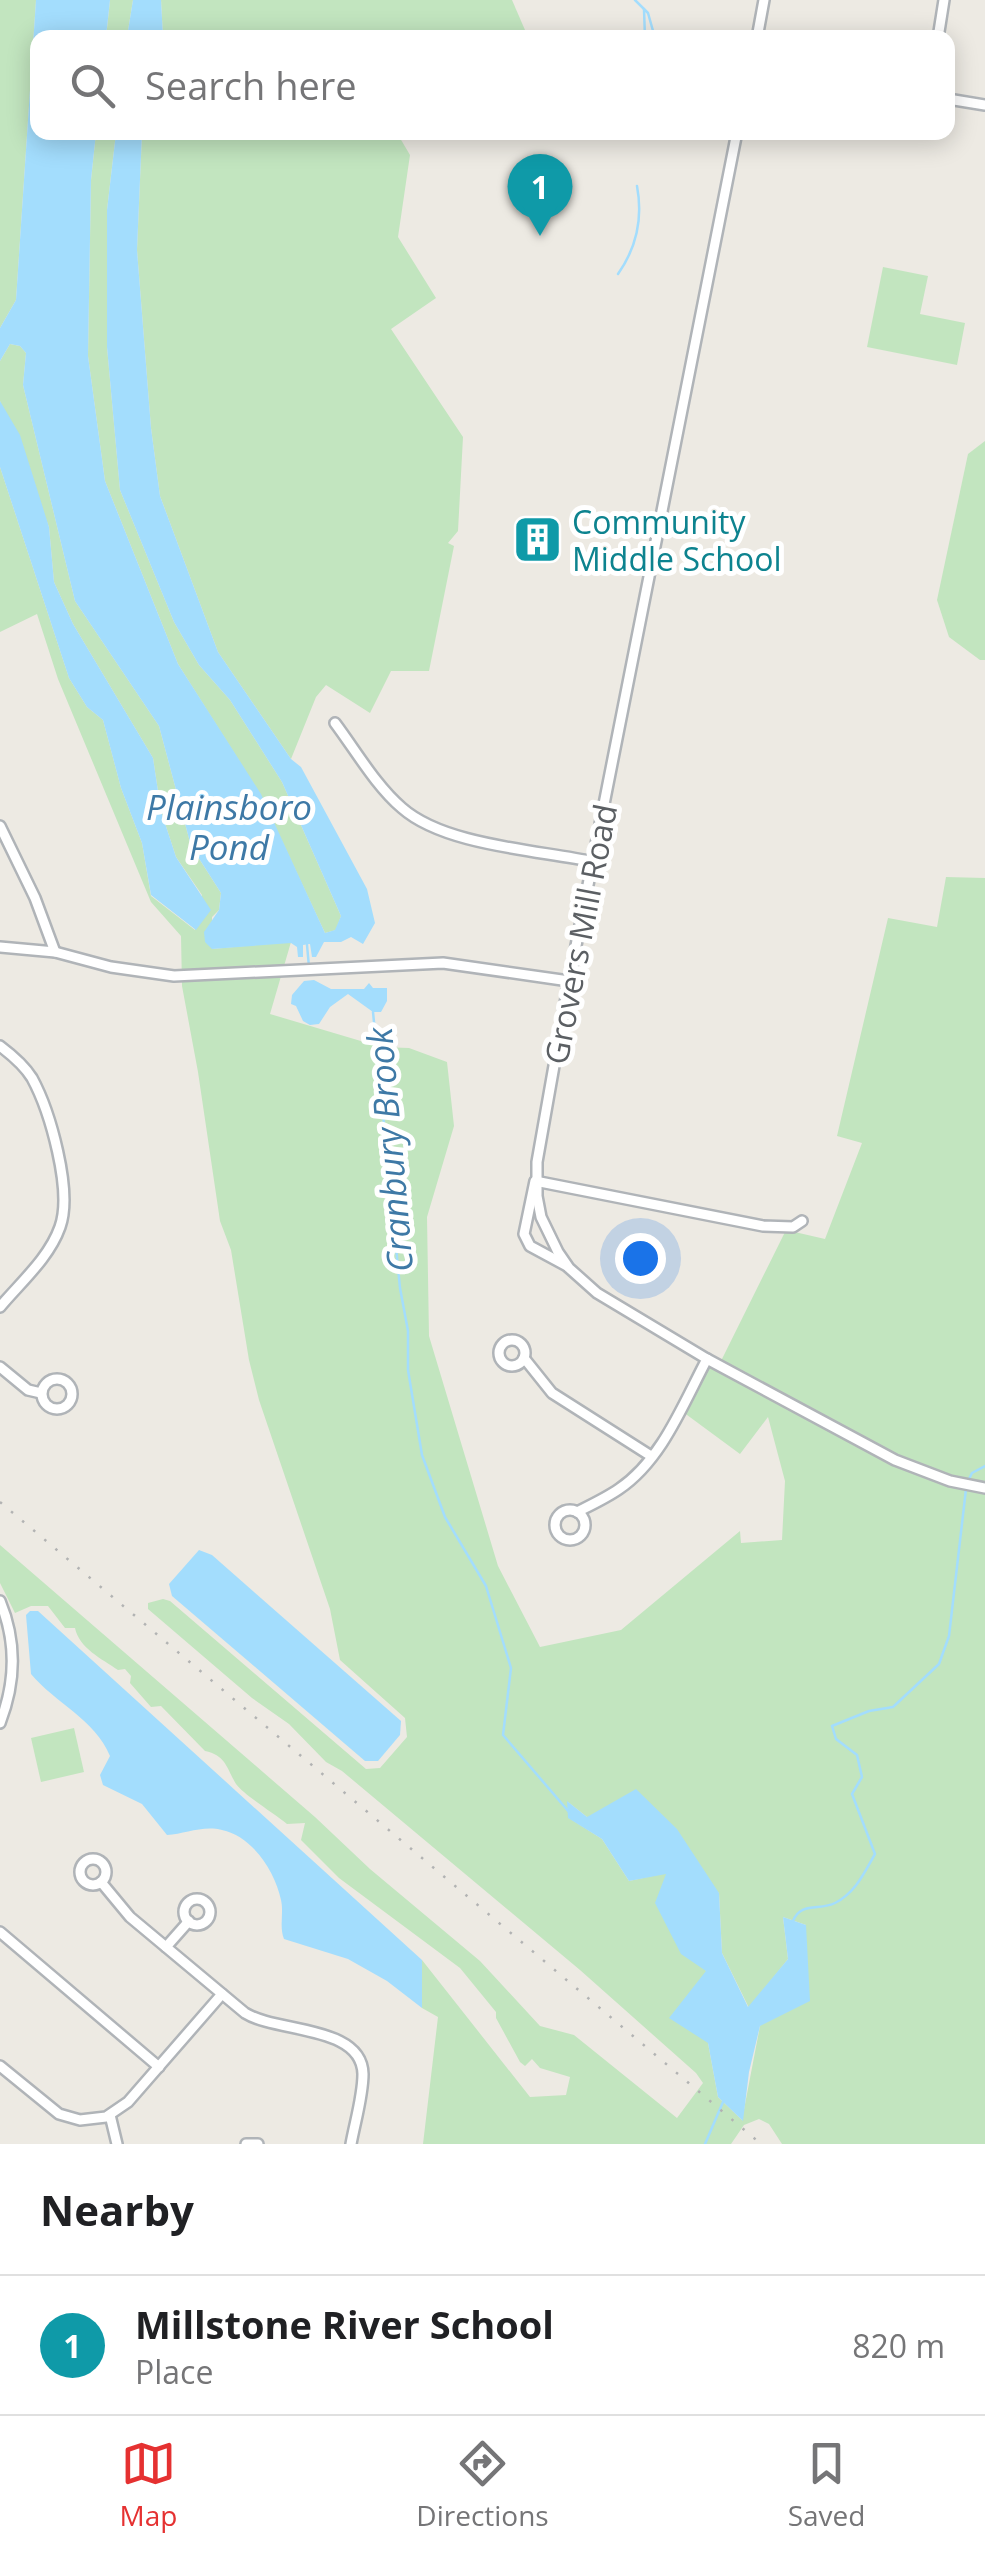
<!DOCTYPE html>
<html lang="en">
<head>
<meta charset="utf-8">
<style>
	:root { --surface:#fff; --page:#f2f2f2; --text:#202124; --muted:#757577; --line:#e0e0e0; --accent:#e53131 }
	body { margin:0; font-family:"Open Sans",sans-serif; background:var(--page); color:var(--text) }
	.you { position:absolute; left:640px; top:1258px; width:35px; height:35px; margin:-25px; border:8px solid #fff; border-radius:50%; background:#1a73e8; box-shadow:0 0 0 15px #1a73e833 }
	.badge { display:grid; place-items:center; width:65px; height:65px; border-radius:50%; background:var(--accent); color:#fff; font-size:32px; font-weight:700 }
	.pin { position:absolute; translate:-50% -82px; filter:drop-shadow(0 2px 5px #0008) }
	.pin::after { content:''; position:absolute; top:52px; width:35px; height:30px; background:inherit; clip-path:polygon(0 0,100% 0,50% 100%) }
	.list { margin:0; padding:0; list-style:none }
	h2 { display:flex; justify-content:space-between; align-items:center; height:130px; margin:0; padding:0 40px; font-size:42px }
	h2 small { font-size:32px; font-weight:400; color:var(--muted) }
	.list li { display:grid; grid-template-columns:65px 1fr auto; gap:30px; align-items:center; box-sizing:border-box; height:140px; padding:0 40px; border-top:2px solid var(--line) }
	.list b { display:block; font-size:38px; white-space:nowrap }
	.list p { margin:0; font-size:32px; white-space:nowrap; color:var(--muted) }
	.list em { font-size:32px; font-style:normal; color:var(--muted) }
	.icon { flex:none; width:55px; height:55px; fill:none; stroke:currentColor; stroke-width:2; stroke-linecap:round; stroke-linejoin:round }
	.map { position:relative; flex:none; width:985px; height:2144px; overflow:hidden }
	.search { position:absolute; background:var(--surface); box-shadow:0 5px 25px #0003; left:30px; right:30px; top:30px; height:110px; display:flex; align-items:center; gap:25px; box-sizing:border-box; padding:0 35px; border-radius:20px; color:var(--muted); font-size:38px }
	.sheet { height:270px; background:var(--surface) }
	nav { display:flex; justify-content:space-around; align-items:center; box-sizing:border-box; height:140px; border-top:2px solid var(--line); background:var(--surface); font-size:28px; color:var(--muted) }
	nav a { display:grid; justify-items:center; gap:5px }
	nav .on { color:var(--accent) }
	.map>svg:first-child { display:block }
	.green { fill:#c2e5bf; fill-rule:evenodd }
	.water { fill:#a3ddfd }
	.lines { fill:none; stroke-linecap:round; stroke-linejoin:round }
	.stream { stroke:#a3ddfd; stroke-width:2.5 }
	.minor-casing { stroke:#b0b4b8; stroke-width:14 }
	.minor { stroke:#fff; stroke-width:9 }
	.rail { stroke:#b2b3b3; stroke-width:2.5; stroke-dasharray:2.5 12; stroke-linecap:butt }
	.labels { text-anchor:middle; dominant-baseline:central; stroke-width:10; stroke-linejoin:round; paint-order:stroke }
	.culture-label { font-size:32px; fill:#0d838f; stroke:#fff; text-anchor:start }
	.street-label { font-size:32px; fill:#5b5f63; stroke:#fff }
	.water-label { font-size:35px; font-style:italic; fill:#3e79a6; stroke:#fff }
</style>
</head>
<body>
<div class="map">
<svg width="985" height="2144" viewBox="0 0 985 2144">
	<rect width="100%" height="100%" fill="#edeae3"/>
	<!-- green -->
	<g class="green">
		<polygon points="0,0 36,0 16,300 0,328"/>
		<polygon points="110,0 133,0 127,37 106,38"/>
		<polygon points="161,0 512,0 528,37 163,37"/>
		<polygon points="96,133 116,133 107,210 107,347 120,490 174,622 199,665 230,700 282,782 341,916 336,930 325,933 260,794 178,664 105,481 88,356 91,180"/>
		<polygon points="142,133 397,133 410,155 398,237 436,298 391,329 463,437 458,531 448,543 454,546 429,671 391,671 370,713 326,685 316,697 291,759 218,652 160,496 151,428 137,250"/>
		<polygon points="883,267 928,276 920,314 965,323 957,365 867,347"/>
		<path d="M10 344 20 346 26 353 23 385 75 601 159 726 191 846 221 893 219 910 212 917V949L291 942 270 1014 381 1047 409 1048 447 1062 454 1126 427 1217 429 1336 498 1566 540 1647 621 1630 740 1531 741 1543 782 1540 785 1481 768 1417 740 1454 683 1412 712 1356 721 1361 786 1230 825 1239 862 1143 837 1136 888 918 937 927 946 877 985 878V2144H782L769 2124 759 2119 744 2125 731 2144H423L438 2017 422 2008V1960L530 2097 566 2095 570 2077 540 2068 532 2059 525 2066 520 2062 496 2018V2012L460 1968 339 1878 301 1840 305 1823 287 1824C275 1814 244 1795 236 1784 227 1769 226 1755 205 1751L161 1706 151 1707 130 1683 131 1676 125 1669 118 1670C102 1659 79 1648 75 1628H65L48 1606H31L15 1613 0 1583V1545L315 1817 370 1869 480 1961 540 2026 574 2035 677 2118 703 2083 696 2073 580 1970 342 1771 326 1762 289 1724 252 1698 148 1609V1603L163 1599 170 1601 366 1769 380 1768 407 1737 405 1718 340 1660 330 1609 259 1400 249 1360 231 1250 220 1221 198 1072 182 986 181 936 151 902 58 679 37 614 0 632V467L69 678 87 707 103 720 121 788 142 843 151 896 195 930 202 895 176 857 161 811 153 758 73 624 54 582 49 527 0 401V361ZM568 1802 587 1817 719 1893 722 1953 749 2008 788 1959 783 1917 806 1925 760 2026 742 2120 718 2097 708 2043 706 1971 666 1873 629 1881 602 1839 569 1818Z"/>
		<polygon points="985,441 985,660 980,660 949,637 937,600 968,454"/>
		<polygon points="74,1728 84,1772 41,1782 31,1738"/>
	</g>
	<!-- water -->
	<g class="water">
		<polygon points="36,0 110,0 106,37 38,38 38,132 96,133 91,180 88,356 105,481 178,664 261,794 325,933 335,930 341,916 282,782 230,700 199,665 174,622 120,490 107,347 107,210 116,133 142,133 137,250 151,428 160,496 218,652 291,759 301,767 367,889 375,923 363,944 351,937 341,942 324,942 316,957 312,957 310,944 303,945 303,957 298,957 297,947 291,943 212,949 205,942 204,932 219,910 221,893 191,846 159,726 75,601 23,385 26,353 20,346 10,344 0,361 0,328 16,300"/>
		<polygon points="133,0 161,0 163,37 127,37"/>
		<polygon points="0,401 20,435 49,527 54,582 73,624 153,758 161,811 176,857 211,910 196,930 151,895 142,843 121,788 103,720 87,707 69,678 0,467"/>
		<polygon points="314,980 331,989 364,989 369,983 373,988 387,988 387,1001 381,1012 373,1012 348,994 330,1007 319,1024 310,1025 303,1021 296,1006 291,1004 292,995 304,981"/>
		<polygon points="199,1550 212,1555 401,1721 400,1735 378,1761 365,1761 172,1596 169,1584"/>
		<path d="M30 1611H38L422 1960V2008L387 1981 348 1959 284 1939C279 1927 284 1913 281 1900 275 1871 252 1836 222 1830 203 1825 185 1834 167 1835L142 1804 103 1785 100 1775 110 1756C95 1719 55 1703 31 1674L26 1615Z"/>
		<polygon points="636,1789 677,1829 719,1893 722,1953 748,2007 788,1959 783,1917 806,1925 810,2001 760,2026 749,2072 743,2121 718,2097 708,2043 669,2018 706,1971 681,1954 655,1903 666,1874 629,1881 602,1839 568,1818 567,1801 587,1817"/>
	</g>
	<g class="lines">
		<!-- stream -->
		<g class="stream">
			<polyline points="635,0 648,13 655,38"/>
			<polyline points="644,9 645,38"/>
			<path d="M618 274C637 247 643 218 637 186"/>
			<polyline points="307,945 309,967"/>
			<polyline points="373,1012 400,1288 408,1331 408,1370 422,1455 445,1517 486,1586 511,1668 503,1735 569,1812"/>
			<polyline points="968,1481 972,1473 985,1466"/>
			<path d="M793 1921C801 1901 820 1911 835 1903 856 1892 864 1873 875 1854L852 1794 862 1777 857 1755 836 1739 832 1726 869 1711 893 1707 939 1664 949 1636 966 1489"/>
			<polyline points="705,2144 723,2102"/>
		</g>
		<defs>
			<g id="minor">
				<polyline points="757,38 764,0"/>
				<polyline points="938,38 944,0"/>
				<polyline points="948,99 985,105"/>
				<polyline points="737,132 569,981 537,1162 537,1196 541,1217 558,1252 569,1268 597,1293 707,1359 895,1460 950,1481 985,1488"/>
				<path d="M335 723C356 751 376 786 402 808 445 846 539 850 594 862"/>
				<polyline points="0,826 35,898 55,952"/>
				<polyline points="0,947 55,952 111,967 174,976 443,963 569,981"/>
				<path d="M0 1046C12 1055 24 1065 32 1078 50 1111 73 1191 60 1227 49 1258 21 1282 0 1307"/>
				<polyline points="567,1266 530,1246 524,1234 535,1181 763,1226 793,1227 802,1221"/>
				<circle cx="512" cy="1353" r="13"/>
				<polyline points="524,1358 552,1393 651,1456"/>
				<polyline points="0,1367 28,1390 41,1393"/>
				<circle cx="57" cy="1394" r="15"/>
				<circle cx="570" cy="1525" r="15"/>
				<path d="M577 1512C591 1505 606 1498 619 1489 662 1460 683 1404 707 1359"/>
				<path d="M0 1601C17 1642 16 1682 0 1723"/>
				<circle cx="93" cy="1872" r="13"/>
				<path d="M101 1882 130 1917 245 2013C277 2033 362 2025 363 2074 363 2096 355 2122 351 2144"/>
				<circle cx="197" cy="1912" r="13"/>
				<polyline points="0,1932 159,2067"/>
				<polyline points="166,1947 189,1921"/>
				<polyline points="0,2066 59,2114 80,2120 106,2117 128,2102 222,1994"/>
				<polyline points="110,2115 117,2144"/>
				<polyline points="246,2144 258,2144"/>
			</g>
		</defs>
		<!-- minor casing -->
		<use href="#minor" class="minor-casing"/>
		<!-- minor -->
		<use href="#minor" class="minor"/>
		<!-- rail -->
		<polyline class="rail" points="0,1502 761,2144"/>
	</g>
	<!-- icons -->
	<defs>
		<symbol id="building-square" viewBox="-11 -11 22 22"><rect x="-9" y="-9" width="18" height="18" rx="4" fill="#0f9aa8" stroke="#fff"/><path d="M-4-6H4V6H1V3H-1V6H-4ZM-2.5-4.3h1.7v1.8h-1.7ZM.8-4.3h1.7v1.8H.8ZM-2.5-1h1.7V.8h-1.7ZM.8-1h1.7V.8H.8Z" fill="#fff"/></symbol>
	</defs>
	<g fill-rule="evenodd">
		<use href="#building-square" x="510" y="512" width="55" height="55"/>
	</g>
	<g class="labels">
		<!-- culture labels -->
		<g class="culture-label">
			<text x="572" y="521">Community<tspan x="572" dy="37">Middle School</tspan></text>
		</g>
		<!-- street labels -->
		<g class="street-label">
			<text transform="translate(580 934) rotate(-79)">Grovers Mill Road</text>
		</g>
		<!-- water labels -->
		<g class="water-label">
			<text x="229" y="806">Plainsboro<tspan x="229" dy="40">Pond</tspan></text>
			<text transform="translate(389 1150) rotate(-95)">Cranbury Brook</text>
		</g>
	</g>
</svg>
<div class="you"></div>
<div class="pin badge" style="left:540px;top:236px;background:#0f9aa8">1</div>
<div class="search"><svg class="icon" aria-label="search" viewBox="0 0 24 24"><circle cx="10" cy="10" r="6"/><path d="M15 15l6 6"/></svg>Search here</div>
</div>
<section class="sheet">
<h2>Nearby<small></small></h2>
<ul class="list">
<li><span class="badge" style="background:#0f9aa8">1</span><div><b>Millstone River School</b><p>Place</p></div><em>820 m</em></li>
</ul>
</section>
<nav>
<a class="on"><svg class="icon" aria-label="map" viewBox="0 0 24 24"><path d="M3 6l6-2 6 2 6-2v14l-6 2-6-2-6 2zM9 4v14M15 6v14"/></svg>Map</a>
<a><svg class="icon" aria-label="directions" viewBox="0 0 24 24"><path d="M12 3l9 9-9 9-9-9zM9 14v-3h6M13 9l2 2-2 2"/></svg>Directions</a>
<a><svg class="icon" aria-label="saved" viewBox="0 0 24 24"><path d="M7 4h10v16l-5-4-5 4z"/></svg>Saved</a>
</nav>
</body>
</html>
